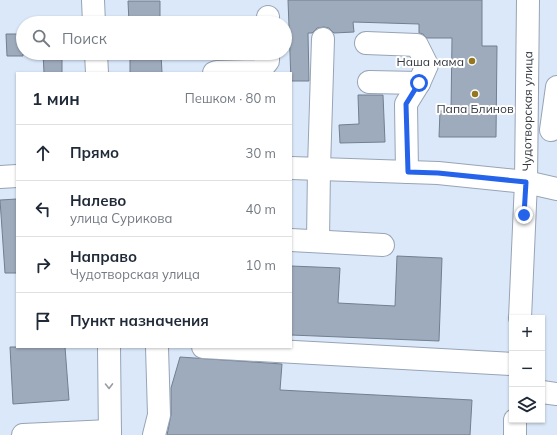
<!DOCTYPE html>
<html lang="ru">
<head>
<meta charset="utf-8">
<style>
	:root { --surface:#fff; --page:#f2f2f3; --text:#1f2937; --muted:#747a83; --line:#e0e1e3 }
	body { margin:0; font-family:Mulish,sans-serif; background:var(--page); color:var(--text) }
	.controls { position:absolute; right:12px; bottom:12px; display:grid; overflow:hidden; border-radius:0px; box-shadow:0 1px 3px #0004 }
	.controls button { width:36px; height:36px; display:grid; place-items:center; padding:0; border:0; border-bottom:1px solid var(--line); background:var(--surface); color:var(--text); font:20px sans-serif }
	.stop { position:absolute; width:12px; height:12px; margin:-9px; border:3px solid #2563eb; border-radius:50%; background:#fff }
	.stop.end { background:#2563eb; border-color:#fff; box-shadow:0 1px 4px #0008 }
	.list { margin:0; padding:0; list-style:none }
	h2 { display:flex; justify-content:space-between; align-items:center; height:52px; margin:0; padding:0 16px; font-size:17px }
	h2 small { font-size:13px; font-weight:400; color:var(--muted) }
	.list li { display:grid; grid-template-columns:26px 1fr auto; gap:12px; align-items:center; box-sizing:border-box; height:56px; padding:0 16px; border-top:1px solid var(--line) }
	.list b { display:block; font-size:15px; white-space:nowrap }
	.list p { margin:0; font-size:13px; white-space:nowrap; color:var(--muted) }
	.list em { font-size:13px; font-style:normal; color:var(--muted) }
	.icon { flex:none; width:22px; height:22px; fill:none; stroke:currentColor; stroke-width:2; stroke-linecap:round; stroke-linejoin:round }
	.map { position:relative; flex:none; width:557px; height:435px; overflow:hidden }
	.search { position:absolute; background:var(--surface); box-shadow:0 1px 3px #0004; left:16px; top:16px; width:276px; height:44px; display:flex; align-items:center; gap:10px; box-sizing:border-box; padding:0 14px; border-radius:22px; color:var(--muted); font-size:15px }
	.panel { position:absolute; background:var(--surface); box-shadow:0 1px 3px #0004; left:16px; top:72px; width:276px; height:276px; border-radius:0px }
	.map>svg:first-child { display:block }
	.building { fill:#9eabbc; stroke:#727f8f }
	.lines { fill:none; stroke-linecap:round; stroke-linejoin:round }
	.minor-casing { stroke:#97a4b5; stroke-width:24 }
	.major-casing { stroke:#97a4b5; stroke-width:24 }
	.minor { stroke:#fff; stroke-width:22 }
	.major { stroke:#fff; stroke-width:22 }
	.oneway { stroke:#9a9ca0 }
	.route { stroke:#2563eb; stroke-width:5 }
	.poi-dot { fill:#94771e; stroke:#fff; stroke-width:1.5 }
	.labels { text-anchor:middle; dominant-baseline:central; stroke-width:4; stroke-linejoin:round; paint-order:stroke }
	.poi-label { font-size:12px; fill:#343940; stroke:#fff; text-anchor:end }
	.street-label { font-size:12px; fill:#343940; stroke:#fff }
</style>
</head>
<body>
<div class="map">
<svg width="557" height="435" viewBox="0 0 557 435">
	<rect width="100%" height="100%" fill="#dae8fa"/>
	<!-- building -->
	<g class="building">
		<polygon points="288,0 482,0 482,46 497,46 496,137 439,137 440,111 451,111 452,38 427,38 423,34 419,33 419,24 353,22 354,32 334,33 329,28 324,27 317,28 312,33 308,33 309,81 291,81"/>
		<polygon points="128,1 160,1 160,23 129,23"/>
		<polygon points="6,34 23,34 23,56 7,56"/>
		<polygon points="43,53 62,53 62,73 44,73"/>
		<polygon points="130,53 161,53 162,73 130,73"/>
		<polygon points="358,95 383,95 385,142 340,143 339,125 359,124"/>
		<polygon points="17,199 17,273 5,273 0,200"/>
		<polygon points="397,256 442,258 439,341 291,335 291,266 340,268 338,303 395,306"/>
		<polygon points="10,347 65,347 69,400 13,404"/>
		<polygon points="180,357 282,364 280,390 472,400 470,435 167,435 171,415 171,388"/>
	</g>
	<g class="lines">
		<defs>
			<g id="minor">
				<polyline points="93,0 94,23"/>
				<polyline points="268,23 268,17"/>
				<polyline points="366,43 417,45 427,65 419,83 406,104 407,172"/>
				<polyline points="96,53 97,73"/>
				<polyline points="214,73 217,72 260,71 268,61 268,53"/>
				<polyline points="369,82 419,83"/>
				<polyline points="551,130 557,87"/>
				<polyline points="291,240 383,245"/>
				<polyline points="318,241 319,168 323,39"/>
				<path id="s1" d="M520 318 526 182 528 0"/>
				<polyline points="203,347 512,364"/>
				<polyline points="542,392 557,394"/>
				<polyline points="23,435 110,431"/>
				<polyline points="154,435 159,415 157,347"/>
				<polyline points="515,435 515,420"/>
			</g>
			<g id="major">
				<polyline points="291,168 438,173 526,182 557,189"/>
				<polyline points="0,177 17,176"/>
				<polyline points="109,347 110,435"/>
			</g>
		</defs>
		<!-- minor casing -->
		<use href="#minor" class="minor-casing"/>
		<!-- major casing -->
		<use href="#major" class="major-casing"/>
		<!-- minor -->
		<use href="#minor" class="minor"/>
		<!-- major -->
		<use href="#major" class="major"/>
	</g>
	<!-- one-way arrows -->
	<defs><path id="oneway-chevron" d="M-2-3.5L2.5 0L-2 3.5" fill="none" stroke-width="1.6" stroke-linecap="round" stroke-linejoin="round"/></defs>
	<use class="oneway" href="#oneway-chevron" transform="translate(109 386) rotate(89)"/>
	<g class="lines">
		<!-- route -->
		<polyline class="route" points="419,83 406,104 408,172 438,173 526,182 524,215"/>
	</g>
	<!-- markers -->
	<g class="poi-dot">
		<circle cx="472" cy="61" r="4"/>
		<circle cx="475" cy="94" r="4"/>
	</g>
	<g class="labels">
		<!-- poi labels -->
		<g class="poi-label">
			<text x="464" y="61">Наша мама</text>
			<text x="475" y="108" text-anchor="middle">Папа Блинов</text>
		</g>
		<!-- street labels -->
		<g class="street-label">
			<text stroke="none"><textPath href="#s1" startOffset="207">Чудотворская улица</textPath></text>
		</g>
	</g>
</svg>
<div class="controls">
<button>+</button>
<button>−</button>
<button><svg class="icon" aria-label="layers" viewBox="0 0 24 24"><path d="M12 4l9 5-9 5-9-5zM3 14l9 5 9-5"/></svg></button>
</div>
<div class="stop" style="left:419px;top:83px"></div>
<div class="stop end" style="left:524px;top:215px"></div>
<div class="search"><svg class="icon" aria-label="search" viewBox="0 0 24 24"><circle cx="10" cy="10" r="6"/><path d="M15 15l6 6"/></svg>Поиск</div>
<section class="panel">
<h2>1 мин<small>Пешком · 80 m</small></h2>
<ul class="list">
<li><svg class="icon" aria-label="ahead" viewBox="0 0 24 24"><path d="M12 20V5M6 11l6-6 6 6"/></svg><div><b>Прямо</b></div><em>30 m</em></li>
<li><svg class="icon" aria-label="left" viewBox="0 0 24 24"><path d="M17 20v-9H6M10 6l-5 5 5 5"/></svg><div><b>Налево</b><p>улица Сурикова</p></div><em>40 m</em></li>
<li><svg class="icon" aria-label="right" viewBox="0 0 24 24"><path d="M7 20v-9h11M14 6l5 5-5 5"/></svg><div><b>Направо</b><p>Чудотворская улица</p></div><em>10 m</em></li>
<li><svg class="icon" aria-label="arrive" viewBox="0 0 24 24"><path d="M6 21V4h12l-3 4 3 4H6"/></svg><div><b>Пункт назначения</b></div></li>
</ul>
</section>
</div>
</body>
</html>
